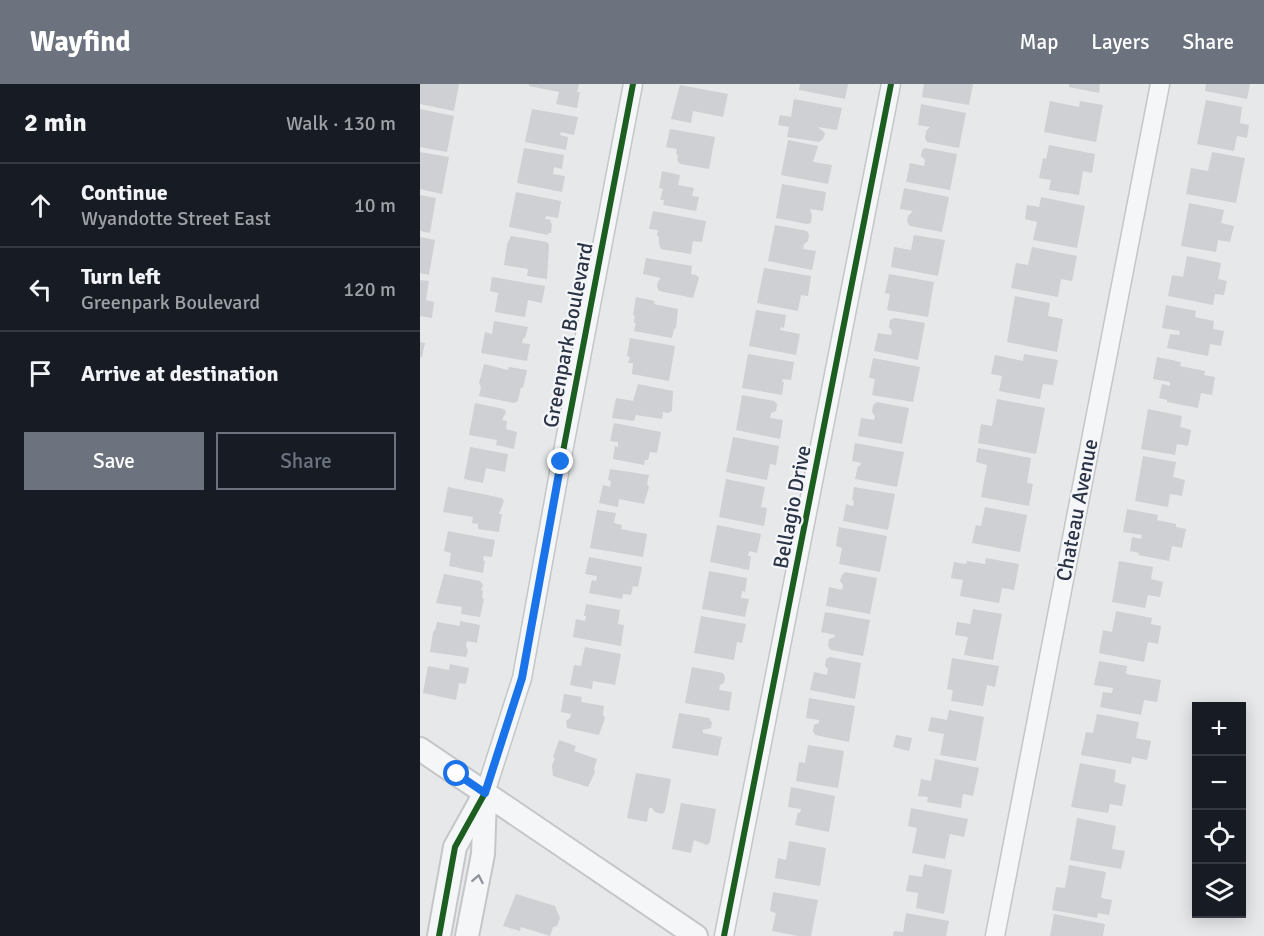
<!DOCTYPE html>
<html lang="en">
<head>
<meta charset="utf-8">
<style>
	:root { --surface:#171b24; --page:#20242c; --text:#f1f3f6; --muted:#9ea1a6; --line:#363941; --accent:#6c737f }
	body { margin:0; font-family:Signika,sans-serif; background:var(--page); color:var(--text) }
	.controls { position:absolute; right:18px; bottom:18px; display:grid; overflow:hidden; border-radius:0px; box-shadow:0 3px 15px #0003 }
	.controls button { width:54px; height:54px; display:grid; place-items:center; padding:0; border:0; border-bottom:2px solid var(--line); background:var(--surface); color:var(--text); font:30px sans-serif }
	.stop { position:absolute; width:18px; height:18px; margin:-14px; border:4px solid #1a73e8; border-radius:50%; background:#fff }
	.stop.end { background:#1a73e8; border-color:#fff; box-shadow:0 2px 6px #0008 }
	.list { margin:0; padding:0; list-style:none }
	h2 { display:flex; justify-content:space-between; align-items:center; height:78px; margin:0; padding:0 24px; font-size:26px }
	h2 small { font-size:20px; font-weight:400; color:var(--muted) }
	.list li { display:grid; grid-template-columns:39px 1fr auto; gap:18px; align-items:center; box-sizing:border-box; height:84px; padding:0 24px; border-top:2px solid var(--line) }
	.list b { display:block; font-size:22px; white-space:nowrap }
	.list p { margin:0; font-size:20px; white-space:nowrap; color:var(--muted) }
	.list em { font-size:20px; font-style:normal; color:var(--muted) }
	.actions { display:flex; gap:12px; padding:18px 24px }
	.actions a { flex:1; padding:14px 0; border:2px solid var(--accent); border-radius:0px; text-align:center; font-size:21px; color:var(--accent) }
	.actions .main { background:var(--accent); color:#fff }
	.icon { flex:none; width:33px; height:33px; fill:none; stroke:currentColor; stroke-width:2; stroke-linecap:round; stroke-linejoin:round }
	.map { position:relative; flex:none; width:844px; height:852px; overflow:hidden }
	header { display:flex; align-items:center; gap:36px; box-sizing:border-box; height:84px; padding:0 30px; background:var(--accent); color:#fff }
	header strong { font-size:28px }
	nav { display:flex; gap:33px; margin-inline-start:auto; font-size:21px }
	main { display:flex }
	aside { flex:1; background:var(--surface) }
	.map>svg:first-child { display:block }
	.building { fill:#ced0d3 }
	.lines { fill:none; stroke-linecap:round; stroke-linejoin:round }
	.minor-casing { stroke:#c4c6c8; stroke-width:21 }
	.tertiary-casing { stroke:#c4c6c8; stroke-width:26 }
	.minor { stroke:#f5f6f7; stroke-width:18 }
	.tertiary { stroke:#f5f6f7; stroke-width:22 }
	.cycleway-casing { stroke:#f4f6f9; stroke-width:10 }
	.cycleway { stroke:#1b5e20; stroke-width:6 }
	.oneway { stroke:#90959e }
	.route { stroke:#1a73e8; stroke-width:8 }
	.labels { text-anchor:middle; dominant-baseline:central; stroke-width:4.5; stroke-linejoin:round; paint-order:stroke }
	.street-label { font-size:21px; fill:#2b3445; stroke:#f4f6f9 }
</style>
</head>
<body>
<header>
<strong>Wayfind</strong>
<nav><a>Map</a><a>Layers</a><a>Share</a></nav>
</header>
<main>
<aside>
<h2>2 min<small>Walk · 130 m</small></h2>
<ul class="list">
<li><svg class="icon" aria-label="ahead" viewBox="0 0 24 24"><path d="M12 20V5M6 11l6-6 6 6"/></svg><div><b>Continue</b><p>Wyandotte Street East</p></div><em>10 m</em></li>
<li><svg class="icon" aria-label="left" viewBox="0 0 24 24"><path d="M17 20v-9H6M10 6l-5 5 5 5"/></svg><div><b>Turn left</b><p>Greenpark Boulevard</p></div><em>120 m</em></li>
<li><svg class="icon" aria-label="arrive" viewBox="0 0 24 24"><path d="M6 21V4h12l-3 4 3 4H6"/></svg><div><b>Arrive at destination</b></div></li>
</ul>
<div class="actions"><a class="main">Save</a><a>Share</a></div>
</aside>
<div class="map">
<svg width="844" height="852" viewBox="0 0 844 852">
	<rect width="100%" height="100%" fill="#e6e8ea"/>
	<!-- building -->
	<g class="building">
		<polygon points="0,0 39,0 34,27 0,20"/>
		<polygon points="109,0 159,0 157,8 160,8 157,24 136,20 139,8 109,2"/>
		<polygon points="380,0 428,0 425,15 379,6"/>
		<polygon points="504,0 553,0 549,21 502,13"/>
		<polygon points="649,0 680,0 679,9 649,3"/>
		<polygon points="786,0 830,0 827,15 785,7"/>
		<polygon points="260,1 308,10 303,33 273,27 271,39 251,35"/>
		<polygon points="374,15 422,24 417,46 398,43 405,49 403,55 399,58 367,53 369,43 358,41 360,31 371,33"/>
		<polygon points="786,16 822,23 820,39 829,41 827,54 817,52 814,67 777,60"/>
		<polygon points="630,17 659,23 660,17 683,21 676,58 624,48"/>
		<polygon points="501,20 546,29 539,64 507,58 505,54 506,47 510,43 498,41"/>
		<polygon points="0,25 34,32 27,68 0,63"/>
		<polygon points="112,25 158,33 154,51 141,48 140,51 148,53 146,66 105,58"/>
		<polygon points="250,45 295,53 289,85 260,80 257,76 258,71 256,70 257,65 246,63"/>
		<polygon points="368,56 398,62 393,78 412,81 408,100 361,91"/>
		<polygon points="629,61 675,70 672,89 663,87 659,111 629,106 631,96 619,94 623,74 626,75"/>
		<polygon points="104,64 144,71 142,85 134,83 133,90 145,92 142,108 97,99"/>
		<polygon points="505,64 537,70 530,106 486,98 490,79 504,82 505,76 501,72 502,66"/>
		<polygon points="0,68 29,73 22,110 0,105"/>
		<polygon points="792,68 825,74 816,119 766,110 771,84 788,87"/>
		<polygon points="242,87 260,91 258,101 274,104 272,112 279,113 276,127 243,121 244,116 240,116 243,105 239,104"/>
		<polygon points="362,100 406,108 403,127 390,125 392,131 391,139 387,140 356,134"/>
		<polygon points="484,104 529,113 522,148 490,142 487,138 488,132 493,127 480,125"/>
		<polygon points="96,108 141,117 138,134 126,132 125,135 131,136 130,139 132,139 131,149 128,149 128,151 89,143"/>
		<polygon points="0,111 16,114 10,149 0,147"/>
		<polygon points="621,113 665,122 657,164 613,156 617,138 605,135 607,121 619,123"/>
		<polygon points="769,119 804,126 801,139 814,142 810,158 798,156 796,168 761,162"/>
		<polygon points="233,127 286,137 282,158 273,157 271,170 241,165 239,160 239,153 237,152 238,146 229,145"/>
		<polygon points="355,141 387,147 389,151 388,157 384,160 383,165 396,167 392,186 348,177"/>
		<polygon points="494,151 525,156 518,192 471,183 474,163 491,166"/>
		<polygon points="91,152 127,158 129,161 127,195 107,192 108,185 84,181 87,160"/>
		<polygon points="0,153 15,156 9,191 0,189"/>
		<polygon points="612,163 657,172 652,197 641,195 638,213 591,204 596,179 608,181"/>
		<polygon points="767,172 801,179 798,195 807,197 804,211 795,210 793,221 748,212 752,191 763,193"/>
		<polygon points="226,174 272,182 271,190 276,191 279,194 273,214 239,207 237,203 238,197 241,194 223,190"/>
		<polygon points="344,184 391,192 388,212 381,211 378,227 337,219"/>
		<polygon points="469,190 514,198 508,233 467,226 470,210 465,209"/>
		<polygon points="72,193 125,202 122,219 108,216 105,233 75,228 78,209 70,207"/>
		<polygon points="0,196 9,197 6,216 14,218 12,234 0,232"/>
		<polygon points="595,212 630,219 628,232 643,235 637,268 587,258"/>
		<polygon points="216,213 235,217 234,220 258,225 256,244 254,245 252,254 214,247 216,239 214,239 215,232 213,231"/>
		<polygon points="746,221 776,227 775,233 794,237 793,245 804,247 801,262 790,260 788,272 747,264 750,250 759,251 760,247 742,244"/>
		<polygon points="336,226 366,231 364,244 361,243 360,246 380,250 376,271 329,262"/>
		<polygon points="475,234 505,239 498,276 454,267 458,249 471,251 472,247 469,243 470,236"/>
		<polygon points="74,237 108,243 105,254 103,254 102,259 110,260 107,277 61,269 65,248 72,250"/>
		<polygon points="210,254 255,262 249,297 212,290 213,279 208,279 210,273 207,272"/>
		<polygon points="0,258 5,259 2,273 0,273"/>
		<polygon points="328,270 374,278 371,296 363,295 362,298 364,298 362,311 322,304"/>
		<polygon points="604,270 638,276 633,301 623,300 620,315 579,307 582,292 571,290 575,271 603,277"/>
		<polygon points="737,273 761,278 760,282 785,287 784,291 795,293 792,311 781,309 778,324 747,318 747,316 739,314 742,300 750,302 750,298 733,295"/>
		<polygon points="453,274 500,283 493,318 452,311 455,295 449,294"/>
		<polygon points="64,280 88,286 89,283 107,286 103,304 101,303 98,317 94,319 59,312 61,303 59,299"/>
		<polygon points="218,300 253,307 252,327 248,329 243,328 242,335 216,331 214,337 192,334 196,314 213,317"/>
		<polygon points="322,311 354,317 357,320 356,327 351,329 350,334 363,336 360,355 316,346"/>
		<polygon points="577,315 625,324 616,370 558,359 561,340 572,342"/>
		<polygon points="457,318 489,324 482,360 438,352 441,334 454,336 455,332 452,328 453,321"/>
		<polygon points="55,319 84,325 86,328 82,336 87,337 86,345 97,348 94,365 76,361 77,356 49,351"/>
		<polygon points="728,325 762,332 760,343 771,346 768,362 757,360 755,371 721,365"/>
		<polygon points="194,339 241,348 237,369 230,368 228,376 225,376 224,381 193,375 195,362 198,363 198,358 190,357"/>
		<polygon points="313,353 359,362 356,381 350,380 347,396 306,388"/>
		<polygon points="435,359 484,368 477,403 435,395 438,382 440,382 441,379 432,377"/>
		<polygon points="50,363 88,370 85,388 66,384 63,399 44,395"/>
		<polygon points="558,364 611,374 607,399 613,400 609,422 561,413 567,381 556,378"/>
		<polygon points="723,372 756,378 753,393 765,396 762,412 750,410 748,423 715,417"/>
		<polygon points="190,385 229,391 227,400 229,403 224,420 199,415 198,423 179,419 183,401 190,403 191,397 188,396"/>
		<polygon points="306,395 345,403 341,423 347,424 344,442 299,433"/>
		<polygon points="28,403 82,414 84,417 79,430 82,430 79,448 58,445 58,440 52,439 53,433 23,428"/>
		<polygon points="434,403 475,410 468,446 423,437 426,420 433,422 434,417 432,416"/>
		<polygon points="565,423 607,431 600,468 552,459 556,441 561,442"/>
		<polygon points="707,425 738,431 737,436 756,440 756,443 766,445 762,464 752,462 749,477 718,471 719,469 710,467 712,453 721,455 722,451 703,448"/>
		<polygon points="177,426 196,429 194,439 202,441 201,445 227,450 223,473 170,464"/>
		<polygon points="297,441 341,450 337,469 329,467 328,472 331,472 329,486 290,478"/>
		<polygon points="419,443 467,452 460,488 419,480 422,464 416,462"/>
		<polygon points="28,447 75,456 72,473 64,472 63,476 65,477 63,489 29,482 31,469 24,467"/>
		<polygon points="169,473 222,483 218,503 213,502 211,511 203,510 202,515 169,509 172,496 176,497 177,492 165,490"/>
		<polygon points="566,474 599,480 594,506 582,504 579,519 540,512 543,496 531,494 534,478 546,480 547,477 565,480"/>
		<polygon points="699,477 733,483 731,495 743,498 740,513 728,511 725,524 692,518"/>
		<polygon points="289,487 327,494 325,508 322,507 321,514 329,515 325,533 282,525"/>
		<polygon points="425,488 457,494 450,530 406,522 409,503 422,506 423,501 420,497 422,491"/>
		<polygon points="24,490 60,497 63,501 61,506 63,507 62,514 64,515 60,533 41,530 42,523 16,519"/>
		<polygon points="166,520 200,526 198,540 204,541 201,562 153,553 156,535 165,537 166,532 164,532"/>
		<polygon points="553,525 582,530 573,576 544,571 548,553 535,551 537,538 550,540"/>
		<polygon points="696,527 732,534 731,540 741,542 738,560 728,558 724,578 679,569 683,546 692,548"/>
		<polygon points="405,528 450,536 443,572 411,566 408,562 409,555 415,553 415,551 401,548"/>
		<polygon points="281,532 326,540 322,559 317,558 314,576 274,569"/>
		<polygon points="40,537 60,541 57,559 47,557 46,562 48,567 46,573 10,568 13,548 15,546 17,538 40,542"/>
		<polygon points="165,563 201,570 195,601 173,597 172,605 150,601 154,581 161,582"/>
		<polygon points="410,573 441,579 435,615 390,606 394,588 407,591 408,585 405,582 406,575"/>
		<polygon points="532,574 579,582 575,603 567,601 563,622 531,617 533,606 527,605"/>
		<polygon points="679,577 707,582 706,590 741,596 737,618 724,616 721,631 680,623 683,608 692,609 693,604 674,601"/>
		<polygon points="30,580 49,584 46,600 39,599 36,616 3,609 8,582 29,586"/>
		<polygon points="272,583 303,589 305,593 304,599 300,601 299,606 312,608 309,627 265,619"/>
		<polygon points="144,610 162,613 161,618 184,622 183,631 185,634 179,651 147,644 146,637 150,634 151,630 141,628"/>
		<polygon points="389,614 435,622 429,658 395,651 393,647 394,641 399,639 399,636 386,634"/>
		<polygon points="529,626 564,633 556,677 520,671 524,650 508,647 511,633 527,636"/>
		<polygon points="259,629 289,634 292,639 291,644 283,646 283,649 302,653 298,672 252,664"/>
		<polygon points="677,630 719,638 716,654 731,657 727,676 712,673 711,680 661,671 666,648 673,649"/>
		<polygon points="476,651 492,654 489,667 473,663"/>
		<polygon points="139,656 156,662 154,667 177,675 174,685 175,688 168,703 133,692 132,682 135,674 133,673"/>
		<polygon points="388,661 424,667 418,704 376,697 379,678 385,679"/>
		<polygon points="515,675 559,684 553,712 543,710 541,724 507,718 508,713 498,712 501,695 511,697"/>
		<polygon points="660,679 696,686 694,698 706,701 702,722 690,720 688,729 651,723"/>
		<polygon points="216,689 251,695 245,727 242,730 235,728 232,724 229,724 227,738 207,734"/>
		<polygon points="371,703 415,712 409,748 375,741 378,728 380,729 381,725 368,723"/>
		<polygon points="261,719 296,725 290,758 287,761 274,756 271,769 252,765"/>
		<polygon points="491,724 548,735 544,753 530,750 525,775 492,769 497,744 488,742"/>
		<polygon points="657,734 696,742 692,765 705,767 701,785 650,776"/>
		<polygon points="369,757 406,764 400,802 355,794 358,774 366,776"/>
		<polygon points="504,780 532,786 524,830 496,824 498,809 486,807 489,791 502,793"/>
		<polygon points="649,781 686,788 681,814 692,816 689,831 678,829 677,834 632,826 636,803 645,804"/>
		<polygon points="353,808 398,816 391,852 378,852 352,847 356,829 350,827"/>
		<polygon points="96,810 135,822 140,834 137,842 133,843 130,852 101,843 100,847 83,842"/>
		<polygon points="486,829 529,837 526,852 473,852 474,847 483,848"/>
		<polygon points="634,830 685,840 683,852 630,852"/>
	</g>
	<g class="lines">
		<defs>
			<g id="minor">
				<polyline points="65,709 102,594 141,378 213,0"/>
				<polyline points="304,852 471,0"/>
				<polyline points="575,852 740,0"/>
			</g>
			<g id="tertiary">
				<polyline points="0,665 276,852"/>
				<polyline points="19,852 35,763 65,709"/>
				<polyline points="47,852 63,770 65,714"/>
			</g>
		</defs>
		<!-- minor casing -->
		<use href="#minor" class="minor-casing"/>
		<!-- tertiary casing -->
		<use href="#tertiary" class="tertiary-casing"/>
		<!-- minor -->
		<use href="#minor" class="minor"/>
		<!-- tertiary -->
		<use href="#tertiary" class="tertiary"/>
		<defs>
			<g id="cycleway">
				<polyline points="19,852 35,763 65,709 102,594 141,378 213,0"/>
				<polyline points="304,852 471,0"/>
			</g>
		</defs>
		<!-- cycleway casing -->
		<use href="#cycleway" class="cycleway-casing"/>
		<!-- cycleway -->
		<use href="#cycleway" class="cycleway"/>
	</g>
	<!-- one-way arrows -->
	<defs><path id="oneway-chevron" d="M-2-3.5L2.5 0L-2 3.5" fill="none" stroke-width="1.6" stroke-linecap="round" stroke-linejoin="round" transform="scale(1.5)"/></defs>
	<use class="oneway" href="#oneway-chevron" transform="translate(58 795) rotate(-79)"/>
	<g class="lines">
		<!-- route -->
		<polyline class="route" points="37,690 65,709 102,594 141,378"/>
	</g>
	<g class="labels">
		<!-- street labels -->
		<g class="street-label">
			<text transform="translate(148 251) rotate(-79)">Greenpark Boulevard</text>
			<text transform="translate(372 423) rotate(-79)">Bellagio Drive</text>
			<text transform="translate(657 426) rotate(-79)">Chateau Avenue</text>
		</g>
	</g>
</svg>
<div class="controls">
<button>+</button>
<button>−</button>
<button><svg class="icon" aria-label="locate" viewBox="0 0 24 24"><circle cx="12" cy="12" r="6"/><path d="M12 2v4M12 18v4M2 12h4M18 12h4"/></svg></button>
<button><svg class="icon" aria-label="layers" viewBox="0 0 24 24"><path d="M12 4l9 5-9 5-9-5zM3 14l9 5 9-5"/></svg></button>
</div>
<div class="stop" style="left:37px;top:690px"></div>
<div class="stop end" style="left:141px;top:378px"></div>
</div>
</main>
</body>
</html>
